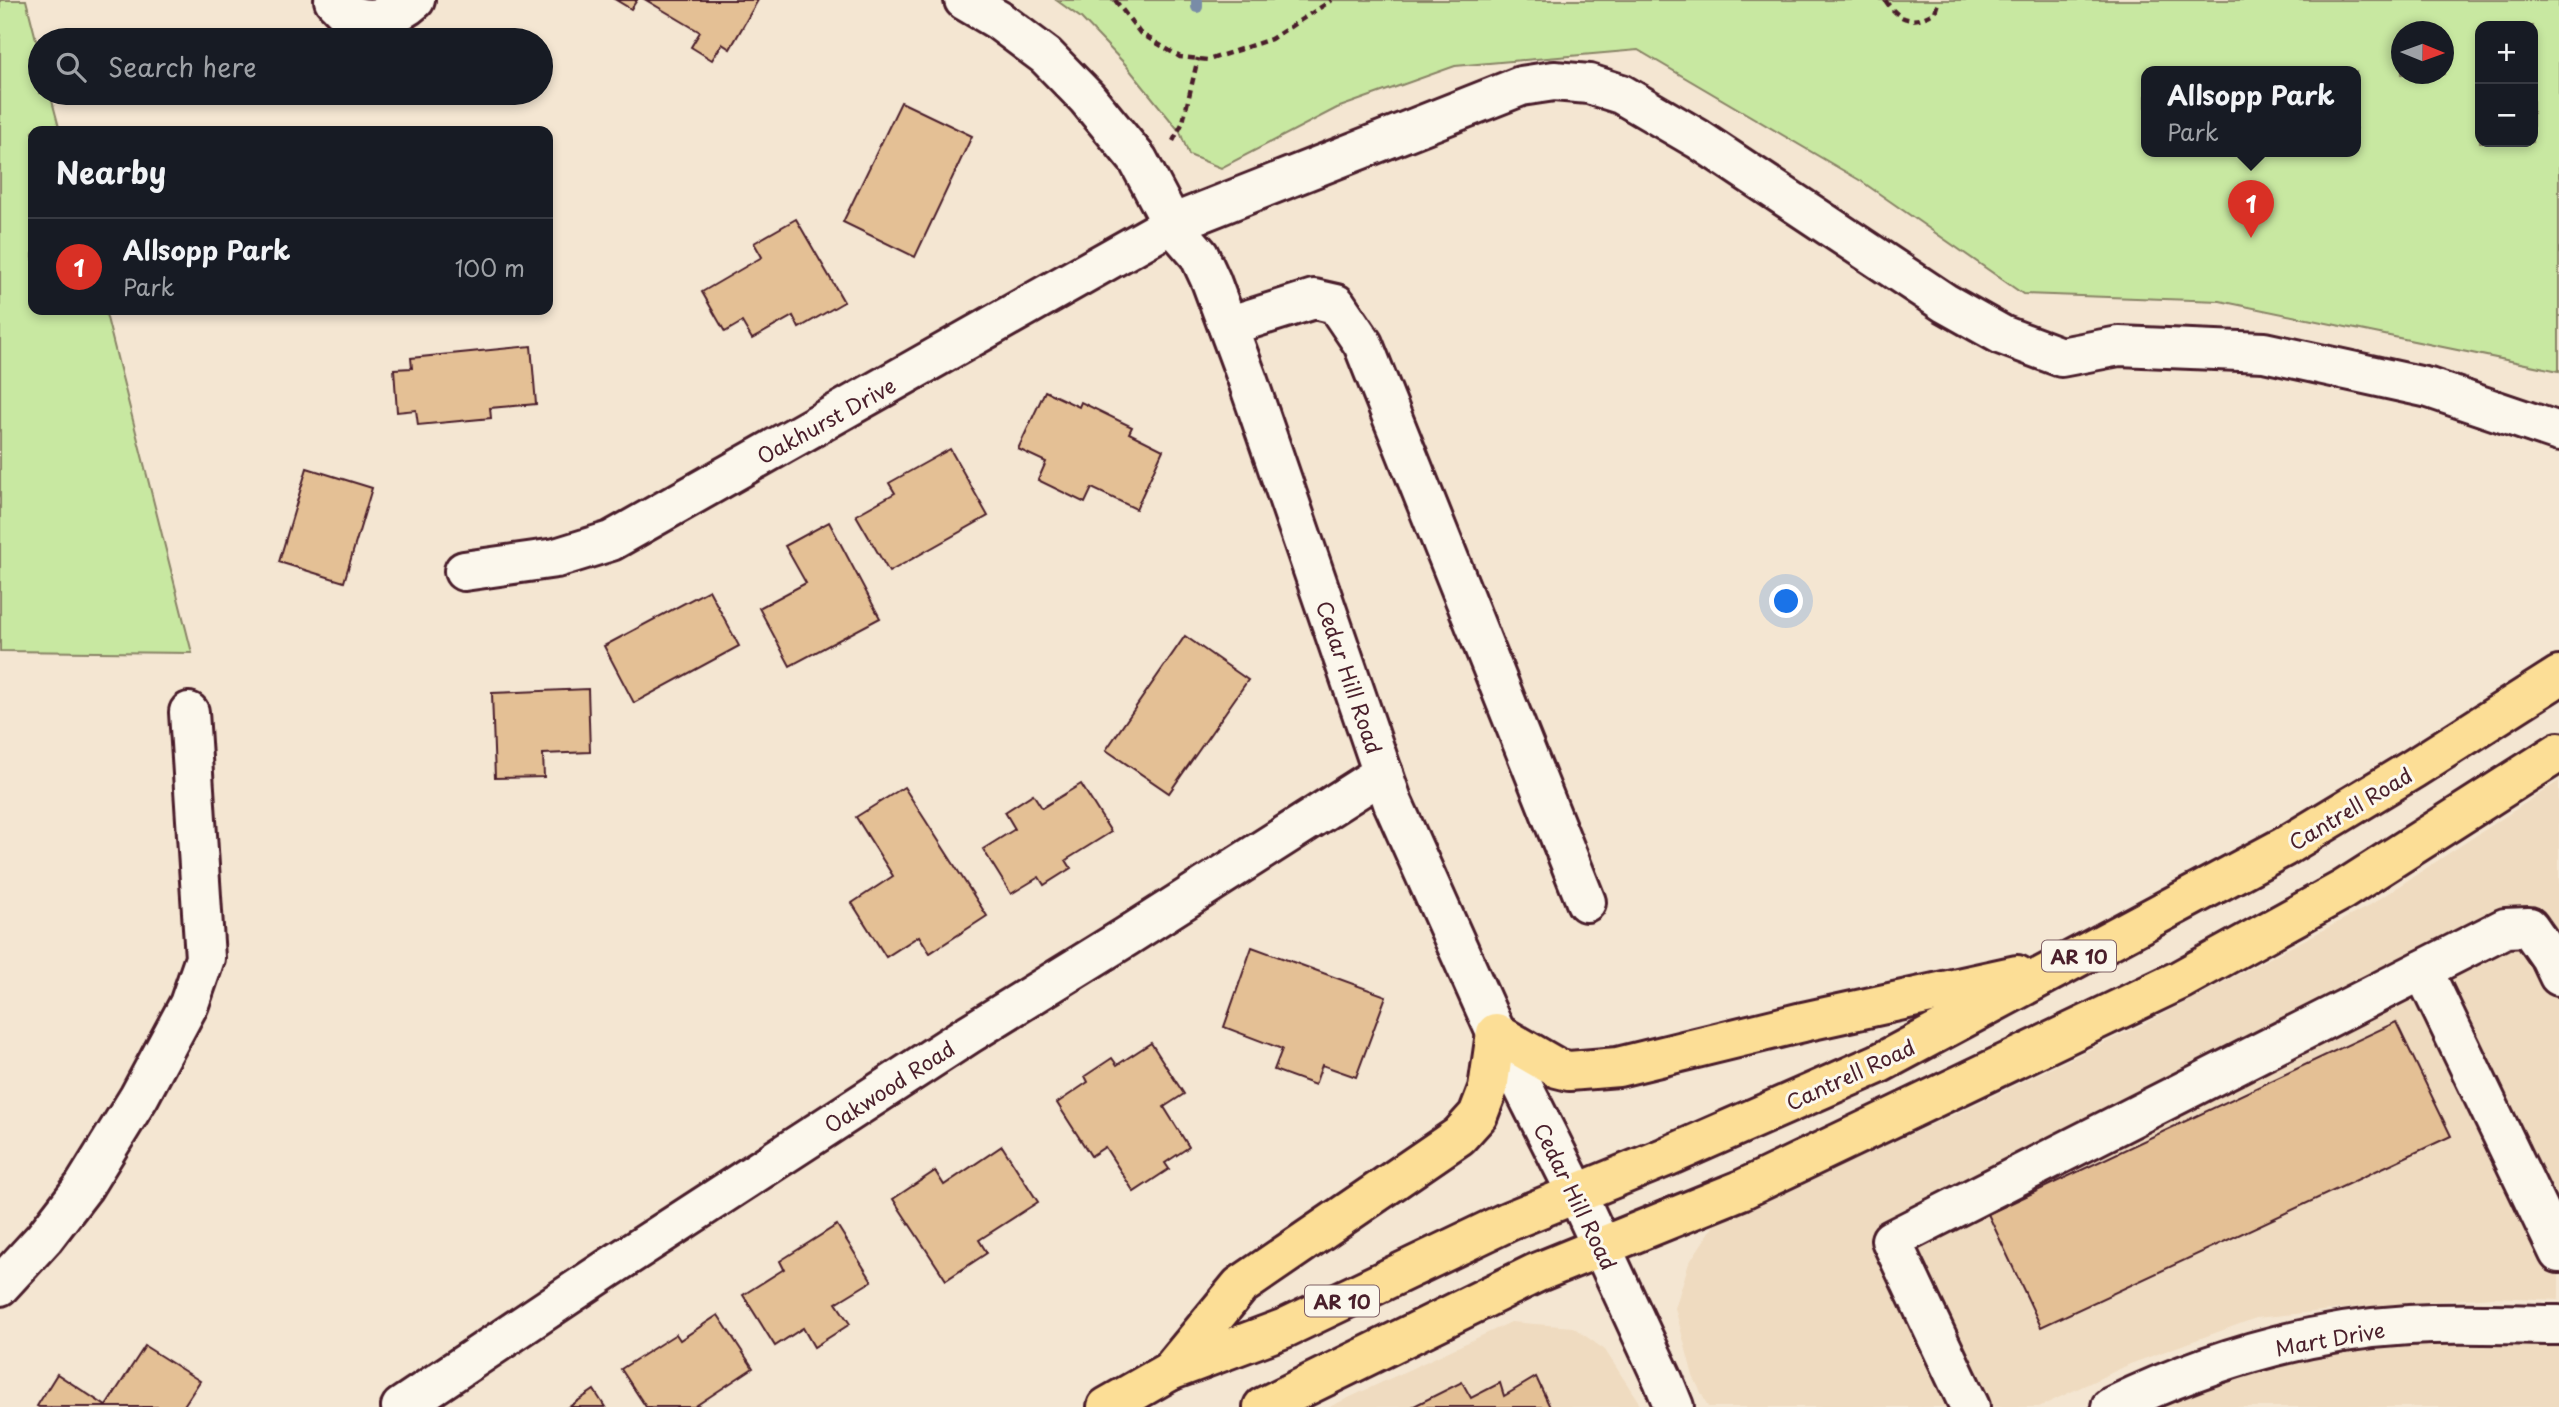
<!DOCTYPE html>
<html lang="en">
<head>
<meta charset="utf-8">
<style>
	:root { --surface:#171b24; --page:#20242c; --text:#f1f3f6; --muted:#9ea1a6; --line:#363941; --accent:#d93025 }
	body { margin:0; font-family:"Playpen Sans",sans-serif; background:var(--page); color:var(--text) }
	.controls { position:absolute; right:21px; top:21px; display:grid; overflow:hidden; border-radius:14px; box-shadow:0 4px 10px #0003 }
	.controls button { width:63px; height:63px; display:grid; place-items:center; padding:0; border:0; border-bottom:2px solid var(--line); background:var(--surface); color:var(--text); font:35px sans-serif }
	.compass { position:absolute; left:2391px; top:21px; width:63px; height:63px; border-radius:50%; background:var(--surface); box-shadow:0 4px 10px #0003; rotate:91deg }
	.you { position:absolute; left:1787px; top:602px; width:24px; height:24px; margin:-18px; border:5px solid #fff; border-radius:50%; background:#1a73e8; box-shadow:0 0 0 10px #1a73e833 }
	.badge { display:grid; place-items:center; width:46px; height:46px; border-radius:50%; background:var(--accent); color:#fff; font-size:23px; font-weight:700 }
	.pin { position:absolute; translate:-50% -58px; filter:drop-shadow(0 2px 4px #0008) }
	.pin::after { content:''; position:absolute; top:37px; width:24px; height:21px; background:inherit; clip-path:polygon(0 0,100% 0,50% 100%) }
	.popup { position:absolute; left:2141px; top:66px; width:220px; height:91px; box-sizing:border-box; display:grid; place-content:center; border-radius:14px; background:var(--surface); filter:drop-shadow(0 2px 5px #0005); font-size:23px; white-space:nowrap; color:var(--muted) }
	.popup b { font-size:26px; color:var(--text) }
	.popup::after { content:''; position:absolute; left:50%; top:100%; margin-left:-14px; border:14px solid transparent; border-top-color:var(--surface) }
	.list { margin:0; padding:0; list-style:none }
	h2 { display:flex; justify-content:space-between; align-items:center; height:91px; margin:0; padding:0 28px; font-size:30px }
	h2 small { font-size:23px; font-weight:400; color:var(--muted) }
	.list li { display:grid; grid-template-columns:46px 1fr auto; gap:21px; align-items:center; box-sizing:border-box; height:98px; padding:0 28px; border-top:2px solid var(--line) }
	.list b { display:block; font-size:26px; white-space:nowrap }
	.list p { margin:0; font-size:23px; white-space:nowrap; color:var(--muted) }
	.list em { font-size:23px; font-style:normal; color:var(--muted) }
	.icon { flex:none; width:38px; height:38px; fill:none; stroke:currentColor; stroke-width:2; stroke-linecap:round; stroke-linejoin:round }
	.map { position:relative; flex:none; width:2559px; height:1407px; overflow:hidden }
	.search { position:absolute; background:var(--surface); box-shadow:0 4px 10px #0003; left:28px; top:28px; width:525px; height:77px; display:flex; align-items:center; gap:18px; box-sizing:border-box; padding:0 24px; border-radius:38px; color:var(--muted); font-size:26px }
	.panel { position:absolute; background:var(--surface); box-shadow:0 4px 10px #0003; left:28px; top:126px; width:525px; height:189px; border-radius:14px }
	.map>svg:first-child { display:block }
	.built { fill:#efdbc0 }
	.green { fill:#c8e8a1; stroke:#898466; stroke-width:2; fill-rule:evenodd }
	.lines { fill:none; stroke-linecap:round; stroke-linejoin:round }
	.stream { stroke:#798ca7; stroke-width:12 }
	.building { fill:#e4c095; stroke:#4a1f2b; stroke-width:2 }
	.minor-casing { stroke:#4a1f2b; stroke-width:44 }
	.major-casing { stroke:#4a1f2b; stroke-width:44 }
	.path { stroke:#4a1f2b; stroke-width:4.5; stroke-dasharray:7 5; stroke-linecap:butt }
	.minor { stroke:#fbf7ec; stroke-width:38 }
	.major { stroke:#fcde96; stroke-width:38 }
	.labels { text-anchor:middle; dominant-baseline:central; stroke-width:6; stroke-linejoin:round; paint-order:stroke }
	.shield { fill:#fbf7ec; stroke:#7f6065; stroke-width:2 }
	.shield-label { font-size:19px; font-weight:bold; fill:#4a1f2b }
	.street-label { font-size:21px; fill:#4a1f2b; stroke:#fbf7ec }
</style>
</head>
<body>
<div class="map">
<svg width="2559" height="1407" viewBox="0 0 2559 1407">
	<rect width="100%" height="100%" fill="#f4e6d2"/>
	<filter id="ink" filterUnits="userSpaceOnUse"><feTurbulence type="fractalNoise" baseFrequency=".0143" numOctaves="2"/><feDisplacementMap in="SourceGraphic" scale="14" xChannelSelector="R" yChannelSelector="G"/><feConvolveMatrix kernelMatrix="1 2 1 2 8 2 1 2 1" color-interpolation-filters="sRGB"/></filter>
	<g filter="url(#ink)">
		<!-- built -->
		<g class="built">
			<polygon points="2559,781 2559,1300 2493,1297 2369,1306 2256,1318 2130,1364 2039,1407 1708,1407 1693,1376 1675,1308 1689,1263 1716,1222 1957,1113 2146,1023 2367,907"/>
			<polygon points="1511,1322 1573,1327 1605,1350 1638,1401 1640,1407 1329,1407"/>
			<polygon points="2441,1341 2559,1345 2559,1407 2153,1407 2210,1381 2338,1349"/>
		</g>
		<!-- green -->
		<g class="green">
			<polygon points="0,0 26,0 40,55 40,93 50,93 60,131 33,131 33,310 105,310 192,653 0,651"/>
			<path d="M1056 0H2559V371L2220 301 2023 294 1861 181 1638 50 1455 66 1337 108 1221 168 1189 155 1180 132 1125 64 1081 18ZM2480 26H2533V142H2480ZM2402 32H2444V74H2402ZM2146 72H2356V152H2146Z"/>
		</g>
		<g class="lines">
			<!-- stream -->
			<polyline class="stream" points="1197,7 1197,0"/>
		</g>
		<!-- building -->
		<g class="building">
			<polygon points="616,0 637,0 631,9"/>
			<polygon points="646,0 758,0 730,49 722,44 712,60 691,47 700,32"/>
			<polygon points="901,102 972,136 915,257 843,222"/>
			<polygon points="796,219 844,302 799,328 793,316 752,339 742,322 725,332 702,292 762,257 754,243"/>
			<polygon points="531,346 536,404 490,408 491,418 418,425 416,410 397,412 394,369 412,368 411,358"/>
			<polygon points="1045,391 1079,407 1081,402 1132,427 1129,433 1163,450 1136,509 1092,488 1085,503 1038,480 1046,462 1018,449"/>
			<polygon points="950,449 988,516 889,572 856,515 895,493 889,483"/>
			<polygon points="307,468 372,488 344,582 279,562"/>
			<polygon points="829,522 880,618 790,666 759,608 806,583 785,546"/>
			<polygon points="709,590 739,646 634,703 604,646"/>
			<polygon points="1185,636 1248,680 1169,793 1106,750"/>
			<polygon points="588,689 590,752 543,754 544,777 495,778 492,693"/>
			<polygon points="1081,784 1111,832 1066,860 1071,868 1044,885 1039,877 1011,894 983,849 1015,829 1005,812 1033,794 1042,808"/>
			<polygon points="904,787 987,916 930,953 919,936 886,957 852,903 893,876 856,817"/>
			<polygon points="1252,947 1386,996 1356,1077 1322,1065 1315,1085 1274,1070 1282,1049 1224,1027"/>
			<polygon points="2396,1022 2451,1136 2041,1327 1988,1214"/>
			<polygon points="1151,1043 1184,1094 1164,1107 1189,1147 1165,1163 1169,1169 1134,1192 1105,1147 1091,1156 1057,1103 1088,1082 1085,1076 1112,1058 1117,1065"/>
			<polygon points="1002,1146 1038,1202 979,1240 987,1253 946,1280 893,1199 935,1171 944,1185"/>
			<polygon points="837,1225 872,1281 836,1303 850,1324 814,1347 803,1328 775,1346 743,1295 784,1269 780,1261"/>
			<polygon points="718,1315 753,1368 694,1407 646,1407 621,1369 676,1334 680,1340"/>
			<polygon points="145,1346 200,1381 183,1407 39,1407 37,1406 57,1374 106,1406"/>
			<polygon points="1536,1377 1550,1407 1412,1407 1462,1382 1471,1398 1500,1383 1504,1396"/>
			<polygon points="594,1390 605,1407 569,1407"/>
		</g>
		<g class="lines">
			<defs>
				<g id="minor">
					<path d="M334 0C338 4 342 9 346 12 367 26 398 16 415 0"/>
					<polyline points="964,0 998,20 1046,56 1087,98 1138,160 1172,224 1199,255 1211,281 1247,378 1393,803 1496,1033 1577,1194 1663,1380 1674,1407"/>
					<polyline points="1228,326 1314,299 1336,304 1363,344 1586,902"/>
					<polyline points="464,571 556,558 611,541 1172,224 1521,86 1554,81 1589,84 1621,94 1698,139 1945,303 2002,335 2061,357 2119,346 2264,352 2429,388 2559,432"/>
					<polyline points="2423,970 2559,1253"/>
					<polyline points="0,1286 44,1238 84,1186 139,1097 189,1004 205,958 189,712"/>
					<polyline points="401,1407 609,1268 969,1034 1126,937 1383,773"/>
					<polyline points="1970,1407 1891,1240 2505,928 2529,927 2550,957 2559,976"/>
					<path d="M2111 1407C2204 1362 2305 1331 2409 1325 2459 1322 2509 1325 2559 1325"/>
				</g>
				<g id="major">
					<polyline points="1170,1371 1240,1286 1459,1136 1478,1115 1488,1089 1496,1033 1557,1068 1569,1071 1618,1067 1803,1022 2017,975"/>
					<polyline points="1107,1407 1170,1371 1285,1328 1509,1221 1666,1157 1878,1064 2284,847 2413,769 2559,676"/>
					<polyline points="1263,1407 1536,1273 1741,1190 2180,980 2343,890 2559,752"/>
				</g>
			</defs>
			<!-- minor casing -->
			<use href="#minor" class="minor-casing"/>
			<!-- major casing -->
			<use href="#major" class="major-casing"/>
			<!-- path -->
			<g class="path">
				<polyline points="1115,0 1140,33 1180,57 1208,60 1271,39 1332,0"/>
				<path d="M1885 0C1900 22 1913 25 1935 12L1939 0"/>
				<polyline points="1173,141 1183,122 1198,58"/>
			</g>
			<!-- minor -->
			<use href="#minor" class="minor"/>
			<!-- major -->
			<use href="#major" class="major"/>
		</g>
	</g>
	<g class="labels">
		<!-- shield labels -->
		<g class="shield">
			<rect x="2042" y="940.5" width="74" height="31" rx="5"/>
			<rect x="1305" y="1285.5" width="74" height="31" rx="5"/>
		</g>
		<g class="shield-label">
			<text x="2079" y="956">AR 10</text>
			<text x="1342" y="1301">AR 10</text>
		</g>
		<!-- street labels -->
		<g class="street-label">
			<text transform="translate(826 420) rotate(-29)">Oakhurst Drive</text>
			<text transform="translate(1350 677) rotate(71)">Cedar Hill Road</text>
			<text transform="translate(2350 808) rotate(-31)">Cantrell Road</text>
			<text transform="translate(1850 1074) rotate(-25)">Cantrell Road</text>
			<text transform="translate(889 1086) rotate(-33)">Oakwood Road</text>
			<text transform="translate(1576 1196) rotate(64)">Cedar Hill Road</text>
			<text transform="translate(2330 1338) rotate(-10)">Mart Drive</text>
		</g>
	</g>
</svg>
<div class="controls">
<button>+</button>
<button>−</button>
</div>
<svg class="compass" viewBox="-18 -18 36 36"><path d="M0-13l5 13h-10z" fill="#e53935"/><path d="M0 13l5-13h-10z" fill="#9ea1a6"/></svg>
<div class="you"></div>
<div class="pin badge" style="left:2251px;top:238px">1</div>
<div class="popup"><b>Allsopp Park</b>Park</div>
<div class="search"><svg class="icon" aria-label="search" viewBox="0 0 24 24"><circle cx="10" cy="10" r="6"/><path d="M15 15l6 6"/></svg>Search here</div>
<section class="panel">
<h2>Nearby<small></small></h2>
<ul class="list">
<li><span class="badge">1</span><div><b>Allsopp Park</b><p>Park</p></div><em>100 m</em></li>
</ul>
</section>
</div>
</body>
</html>
